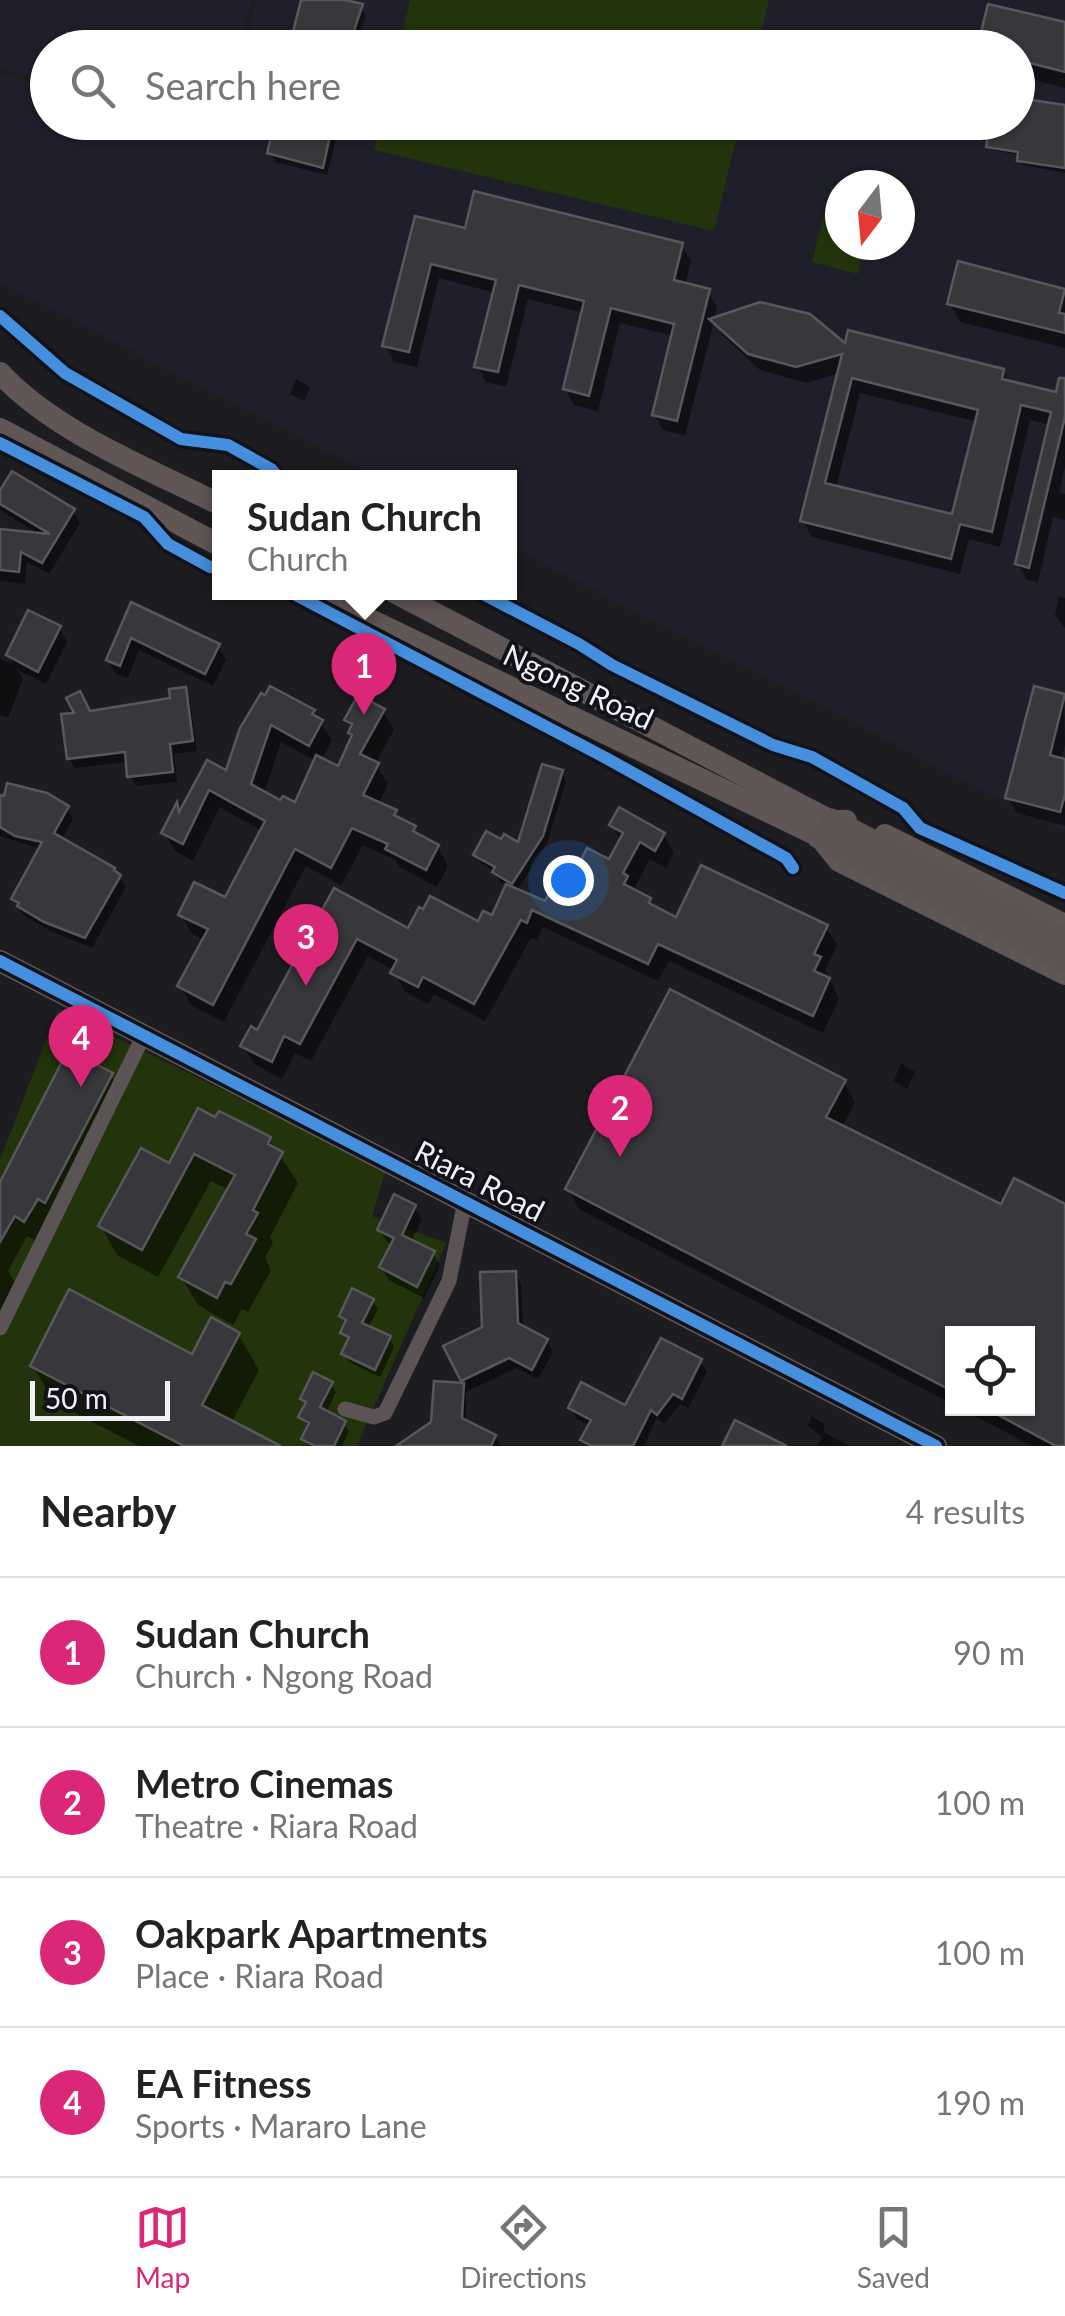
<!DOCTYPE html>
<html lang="en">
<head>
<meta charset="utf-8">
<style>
	:root { --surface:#fff; --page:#f6f6f6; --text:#222; --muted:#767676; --line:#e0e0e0; --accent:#db2777 }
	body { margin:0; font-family:Lato,sans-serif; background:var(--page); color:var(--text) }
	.controls { position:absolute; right:30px; bottom:30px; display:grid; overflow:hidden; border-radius:0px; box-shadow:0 2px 8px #0004 }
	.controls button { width:90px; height:90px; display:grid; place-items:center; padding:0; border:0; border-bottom:2px solid var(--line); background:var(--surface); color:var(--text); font:50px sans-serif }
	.compass { position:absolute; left:825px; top:170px; width:90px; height:90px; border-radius:50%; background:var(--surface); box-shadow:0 2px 8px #0004; rotate:196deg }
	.scale { position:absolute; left:30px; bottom:25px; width:140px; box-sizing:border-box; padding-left:10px; border:5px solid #f0f0f6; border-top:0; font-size:28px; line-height:35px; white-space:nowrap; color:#f0f0f6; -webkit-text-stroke:8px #12121a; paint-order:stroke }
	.you { position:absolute; left:568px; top:880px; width:35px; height:35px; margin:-25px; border:8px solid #fff; border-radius:50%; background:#1a73e8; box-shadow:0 0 0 15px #1a73e833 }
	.badge { display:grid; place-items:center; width:65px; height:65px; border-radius:50%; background:var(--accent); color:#fff; font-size:32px; font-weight:700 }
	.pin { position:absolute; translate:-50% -82px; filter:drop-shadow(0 2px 5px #0008) }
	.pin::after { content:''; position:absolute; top:52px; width:35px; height:30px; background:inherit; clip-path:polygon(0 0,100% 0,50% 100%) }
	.popup { position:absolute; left:212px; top:470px; width:305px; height:130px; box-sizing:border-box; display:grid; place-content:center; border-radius:0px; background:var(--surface); filter:drop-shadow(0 2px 8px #0005); font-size:32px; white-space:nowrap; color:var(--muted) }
	.popup b { font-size:38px; color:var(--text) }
	.popup::after { content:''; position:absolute; left:50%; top:100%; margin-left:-20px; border:20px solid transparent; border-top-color:var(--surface) }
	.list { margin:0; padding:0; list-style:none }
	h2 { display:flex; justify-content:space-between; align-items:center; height:130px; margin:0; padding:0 40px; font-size:42px }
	h2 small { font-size:32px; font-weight:400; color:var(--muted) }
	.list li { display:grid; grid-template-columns:65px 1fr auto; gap:30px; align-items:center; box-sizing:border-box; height:150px; padding:0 40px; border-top:2px solid var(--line) }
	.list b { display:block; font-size:38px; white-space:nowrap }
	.list p { margin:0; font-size:32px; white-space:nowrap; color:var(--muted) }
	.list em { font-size:32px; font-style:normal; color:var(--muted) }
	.icon { flex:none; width:55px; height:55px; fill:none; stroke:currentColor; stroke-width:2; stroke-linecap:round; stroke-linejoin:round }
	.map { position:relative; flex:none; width:1065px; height:1446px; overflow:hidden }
	.search { position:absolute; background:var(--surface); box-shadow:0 2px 8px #0004; left:30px; right:30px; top:30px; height:110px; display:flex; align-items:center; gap:25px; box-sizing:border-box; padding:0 35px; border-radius:55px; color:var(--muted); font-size:38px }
	.sheet { height:730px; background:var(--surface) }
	nav { display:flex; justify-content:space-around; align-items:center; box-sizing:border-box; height:140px; border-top:2px solid var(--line); background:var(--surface); font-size:28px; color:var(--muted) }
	nav a { display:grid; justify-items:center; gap:5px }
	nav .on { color:var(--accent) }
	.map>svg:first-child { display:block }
	.built { fill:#1f1f2b; fill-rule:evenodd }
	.green { fill:#22340b }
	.shadow { fill:#0007; fill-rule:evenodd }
	.building { fill:#38383c; stroke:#58585c; stroke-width:2.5; fill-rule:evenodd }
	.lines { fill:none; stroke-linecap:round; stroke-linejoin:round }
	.street { stroke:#5c5354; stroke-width:15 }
	.secondary { stroke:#615656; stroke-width:22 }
	.primary { stroke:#5e5454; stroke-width:25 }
	.cycleway-casing { stroke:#12121a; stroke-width:19 }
	.cycleway { stroke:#468fdf; stroke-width:12 }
	.labels { text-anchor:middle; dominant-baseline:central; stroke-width:8; stroke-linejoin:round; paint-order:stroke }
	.street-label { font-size:30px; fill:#f0f0f6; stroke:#12121a }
</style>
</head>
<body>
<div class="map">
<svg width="1065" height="1446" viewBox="0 0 1065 1446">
	<rect width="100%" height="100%" fill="#1d1d21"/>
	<!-- built -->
	<g class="built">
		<polygon points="0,0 251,0 239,47 48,48 47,81 0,68"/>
		<path d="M257 0H1065V831L509 546V478L376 477 0 282V74L47 88 48 122 169 123 224 138 228 122H1018V48L246 47ZM840 185H900V245H840Z"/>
	</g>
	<!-- green -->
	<g class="green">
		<polygon points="410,0 769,0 758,47 399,47"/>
		<polygon points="381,123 381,122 740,123 714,231 374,150"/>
		<polygon points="831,187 840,189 840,245 865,245 858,274 812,262"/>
		<polygon points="58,1009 386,1170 372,1216 446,1243 357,1446 0,1446 0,1160"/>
	</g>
	<!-- shadow -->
	<g class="shadow">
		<polygon points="304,0 335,0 361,7 366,16 355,48 292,48"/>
		<polygon points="1065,25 1065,88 1018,76 1018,48"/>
		<polygon points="793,40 806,43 809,48 791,48"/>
		<polygon points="1018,98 1065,109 1065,173 1022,165 1020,155 991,150 989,147 1018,122"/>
		<polygon points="276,122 340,123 327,175 275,162 270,153"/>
		<path d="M416 219 467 231 681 245 691 261 685 285 708 291 717 307 714 320 846 347 1002 371 1010 384 1065 397V467L1059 492 1065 494V520L1053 517 1038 582 1027 580 1018 564 1051 425 1030 420 1000 547 969 539 960 574 812 537 803 521 840 373 807 383 760 370 722 335 714 321 685 436 663 430 654 414 674 336 620 323 598 411 574 405 565 389 584 313 528 299 506 387 486 382 477 366 495 293 439 278 417 367 394 362 385 346ZM860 393 978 422 954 517 836 488Z"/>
		<polygon points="960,264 1065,291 1065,348 960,322 950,304"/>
		<polygon points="296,379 310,387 304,401 290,394"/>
		<polygon points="0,485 73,511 80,523 49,574 27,562 25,584 0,581 0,531 42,536 0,510"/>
		<polygon points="1059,596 1065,598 1065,628 1055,615"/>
		<polygon points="132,605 218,646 226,660 213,686 139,650 128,678 116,674 108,660"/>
		<polygon points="59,628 67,642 46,684 17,670 23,679 8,718 0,715 0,659 13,664 8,655"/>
		<polygon points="184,689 190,700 197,751 174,754 177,782 136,786 130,776 128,762 75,768 69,758 78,715 173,700"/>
		<polygon points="1064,696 1065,744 1061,760 1065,761 1065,826 1017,813 1008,797"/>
		<path d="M383 711 394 730 375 764 388 784 378 804 395 812 400 821 414 828 419 837 438 847 448 866 437 887 399 867 395 860 363 845 341 885 306 866 224 1022 191 1005 180 986 205 940 192 934 181 915 226 900 262 831 220 807 193 861 175 851 164 833 177 807 181 813 228 774 242 729 313 712 332 740 321 760 339 769 354 738 347 720ZM281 742 316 761 296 806 281 803 264 794Z"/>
		<polygon points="561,772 566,781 547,843 517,891 546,904 577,873 610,862 621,842 612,825 663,834 674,853 666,868 650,859 633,890 650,900 654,908 678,921 826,927 837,945 825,970 839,999 823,1033 669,961 658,981 543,927 537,940 531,938 485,1021 434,994 428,1004 404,991 394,970 368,956 311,1061 295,1053 282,1079 254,1064 243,1046 258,1033 335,892 409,931 479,924 493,919 508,886 500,881 494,871 481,863 476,855 520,846"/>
		<polygon points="0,798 67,808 73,819 61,840 119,877 126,887 92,948 53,932 26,917 20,910 14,899 41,849 0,836"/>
		<polygon points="901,1063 915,1072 907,1089 894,1081"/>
		<polygon points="111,1075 123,1096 57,1222 37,1242 27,1236 8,1271 20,1292 0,1330 0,1186"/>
		<polygon points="844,1082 855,1102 842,1127 1002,1208 1065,1207 1065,1446 1032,1446 960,1408 1028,1408 1028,1334 952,1334 952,1404 579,1209 568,1189"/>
		<polygon points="199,1111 269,1139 298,1183 270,1237 273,1243 265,1258 271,1270 248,1312 242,1309 233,1325 198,1305 181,1277 229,1190 211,1181 158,1277 117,1255 101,1226 170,1167"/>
		<polygon points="414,1207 422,1219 411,1242 433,1253 440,1266 424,1298 389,1280 381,1267 393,1245 387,1242 379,1230"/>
		<polygon points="515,1273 521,1285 523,1328 547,1340 553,1352 538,1379 516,1368 466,1392 466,1423 495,1436 500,1446 401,1446 434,1424 437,1384 466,1386 447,1347 485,1329"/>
		<polygon points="372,1301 378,1309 368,1328 389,1338 394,1347 380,1377 349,1362 344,1354 349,1342 343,1333 347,1324 342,1316"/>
		<polygon points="238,1334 259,1370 231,1423 264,1446 139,1446 54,1402 33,1366 193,1357"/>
		<polygon points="700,1361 707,1372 688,1408 680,1404 664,1424 657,1418 644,1446 587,1446 583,1440 590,1426 577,1419 571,1408 626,1408"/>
		<polygon points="331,1384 336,1392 326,1413 344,1423 349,1432 342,1446 308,1446 304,1439 309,1428 301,1417 307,1405 303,1399"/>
		<polygon points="812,1416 824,1424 824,1432 849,1446 817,1446 822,1437 807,1425"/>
	</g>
	<!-- building -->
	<g class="building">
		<polygon points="301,0 345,0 363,4 348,48 289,48"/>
		<polygon points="988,4 1065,22 1065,72 1018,60 1018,48 977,48"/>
		<polygon points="1018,98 1065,105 1065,168 1017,161 1018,152 986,147 990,122 1018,122"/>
		<polygon points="275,122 333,122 323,168 267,153"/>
		<polygon points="474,191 683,243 674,280 710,289 677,421 652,415 674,324 611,308 589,396 563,389 584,301 519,285 498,372 474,367 496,280 431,264 409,352 382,346 415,216 465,228"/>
		<polygon points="958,261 1065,289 1059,313 1065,314 1065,333 947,304"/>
		<path d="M760 302 810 314 845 343 848 330 1004 369 1002 379 1056 392 1059 378H1065V417L1029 568 1015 564 1051 412 1021 405 992 532 960 524 951 559 800 521 842 354 796 367 748 354 709 319ZM852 378 978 410 952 514 825 483Z"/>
		<polygon points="12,471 75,509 42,563 21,552 19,572 0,570 0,529 50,534 0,504 0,490"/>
		<polygon points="131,602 220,644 205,674 131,638 120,666 106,660"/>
		<polygon points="28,610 61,626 38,672 6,655"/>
		<polygon points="270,686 315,710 312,714 323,720 309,746 271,725 251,784 280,800 283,796 295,802 316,755 338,766 352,735 348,733 352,724 344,720 358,695 385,709 360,754 379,763 363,795 397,810 394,815 416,826 413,831 439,845 426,870 385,849 388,844 352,828 331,868 295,849 213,1005 177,986 208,929 178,915 194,882 225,897 265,821 209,790 183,844 161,833 177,802 179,812 207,760 226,770 240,728 261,693 265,695"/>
		<polygon points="1034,686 1065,694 1050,755 1065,759 1065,795 1060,812 1005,798"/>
		<polygon points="186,687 193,741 170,744 173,772 127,777 125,752 67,759 61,714 74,713 66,698 80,691 90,711 170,698 169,689"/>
		<polygon points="542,764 563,770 543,836 512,884 492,872 495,867 473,855 486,831 501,839 504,834 518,842"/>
		<polygon points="7,783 47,793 69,806 54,833 115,868 114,870 121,875 85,938 44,922 17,906 19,903 11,899 42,842 15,836 0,827 0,795 4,796"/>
		<polygon points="619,807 665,833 655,851 640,842 623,873 628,876 624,884 651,898 649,903 676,917 701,865 828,925 814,954 821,957 814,971 830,978 813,1016 658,944 648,964 532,910 527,923 521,920 474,1004 423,977 418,987 390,973 397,960 357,939 300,1044 284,1036 272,1062 240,1046 251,1026 257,1030 334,888 408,928 419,907 423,909 430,896 478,921 483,911 492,915 506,884 545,901 564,864 576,870 587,848 609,859 623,833 609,825"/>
		<polygon points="670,989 846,1080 826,1117 1001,1204 1014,1178 1065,1204 1065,1446 1056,1446 985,1408 1028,1408 1028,1334 952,1334 952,1391 565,1189"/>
		<polygon points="68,1050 113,1073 45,1203 38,1199 24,1222 15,1216 0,1242 0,1182"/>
		<polygon points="198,1108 215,1117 219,1111 271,1137 268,1144 283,1152 253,1210 258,1213 246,1234 256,1239 231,1284 225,1282 217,1298 178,1277 235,1175 194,1154 142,1250 98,1226 141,1148 169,1163"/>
		<polygon points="394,1194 416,1205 402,1235 435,1251 417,1287 379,1267 394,1238 377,1230"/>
		<polygon points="516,1271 518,1323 548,1339 532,1370 509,1358 461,1381 443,1346 482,1327 480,1272"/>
		<polygon points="352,1288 374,1299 362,1323 391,1336 375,1370 341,1354 349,1337 340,1333 346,1320 339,1316"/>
		<polygon points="69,1289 192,1354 211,1317 240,1333 202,1405 281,1446 184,1446 30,1366"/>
		<polygon points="661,1338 702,1359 682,1399 673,1394 657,1415 651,1410 633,1446 592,1446 580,1440 591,1420 568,1408 581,1382 625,1405"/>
		<polygon points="313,1372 333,1382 320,1407 346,1421 334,1446 315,1446 301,1439 309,1423 298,1417 306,1402 300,1399"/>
		<polygon points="434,1381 464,1383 462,1418 496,1435 491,1446 396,1446 431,1422"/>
		<polygon points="735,1420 787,1446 722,1446"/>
	</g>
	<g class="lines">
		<!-- street -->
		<g class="street">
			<polyline points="0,1328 144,1035"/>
			<polyline points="345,1409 374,1417 385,1413 449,1281 465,1201"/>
		</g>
		<!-- secondary -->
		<g class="secondary">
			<path d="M0 373C55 432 147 468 219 504"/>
			<polyline points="0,429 219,545"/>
			<polyline points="312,592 819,836 839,861 1065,974"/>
			<polyline points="394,592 831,821 846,821"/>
			<polyline points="885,835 1065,925"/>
			<polyline points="0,961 936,1446"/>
		</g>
		<!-- primary -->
		<g class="primary">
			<polyline points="831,821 1065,940"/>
			<polyline points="819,836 1065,960"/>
		</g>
		<defs>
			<g id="cycleway">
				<polyline points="0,316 65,373 181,439 228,445 271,469 279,478"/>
				<polyline points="0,443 144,517 168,544 210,567 219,568"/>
				<polyline points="290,592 606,758 786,858 793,868"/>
				<polyline points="479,592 579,644 612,665 773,745 812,757 903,808 920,828 1065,893"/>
				<polyline points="0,961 936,1446"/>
			</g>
		</defs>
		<!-- cycleway casing -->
		<use href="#cycleway" class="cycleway-casing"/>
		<!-- cycleway -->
		<use href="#cycleway" class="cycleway"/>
	</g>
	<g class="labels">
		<!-- street labels -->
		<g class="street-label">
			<text transform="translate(579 686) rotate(25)">Ngong Road</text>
			<text transform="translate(480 1180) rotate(27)">Riara Road</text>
		</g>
	</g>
</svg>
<div class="controls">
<button><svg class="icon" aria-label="locate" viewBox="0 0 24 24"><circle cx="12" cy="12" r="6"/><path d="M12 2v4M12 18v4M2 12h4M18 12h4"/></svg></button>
</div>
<svg class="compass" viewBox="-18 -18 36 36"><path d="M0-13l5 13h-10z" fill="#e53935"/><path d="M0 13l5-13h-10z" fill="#767676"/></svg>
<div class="scale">50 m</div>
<div class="you"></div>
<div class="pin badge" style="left:364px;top:715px">1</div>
<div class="popup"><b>Sudan Church</b>Church</div>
<div class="pin badge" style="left:620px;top:1157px">2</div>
<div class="pin badge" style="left:306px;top:986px">3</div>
<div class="pin badge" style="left:81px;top:1087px">4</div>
<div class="search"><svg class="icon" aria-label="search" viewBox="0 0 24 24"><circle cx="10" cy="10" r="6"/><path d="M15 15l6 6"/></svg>Search here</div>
</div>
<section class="sheet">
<h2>Nearby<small>4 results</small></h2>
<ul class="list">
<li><span class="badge">1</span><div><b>Sudan Church</b><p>Church · Ngong Road</p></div><em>90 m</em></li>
<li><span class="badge">2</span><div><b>Metro Cinemas</b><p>Theatre · Riara Road</p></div><em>100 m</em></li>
<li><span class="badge">3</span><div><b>Oakpark Apartments</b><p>Place · Riara Road</p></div><em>100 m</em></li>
<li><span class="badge">4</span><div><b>EA Fitness</b><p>Sports · Mararo Lane</p></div><em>190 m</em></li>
</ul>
</section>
<nav>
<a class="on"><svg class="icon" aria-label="map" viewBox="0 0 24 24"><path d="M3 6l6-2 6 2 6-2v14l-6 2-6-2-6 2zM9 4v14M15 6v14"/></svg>Map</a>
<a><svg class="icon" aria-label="directions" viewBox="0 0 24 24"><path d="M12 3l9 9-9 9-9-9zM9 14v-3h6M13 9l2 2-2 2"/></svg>Directions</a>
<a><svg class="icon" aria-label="saved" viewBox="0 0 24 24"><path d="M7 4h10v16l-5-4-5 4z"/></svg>Saved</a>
</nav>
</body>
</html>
